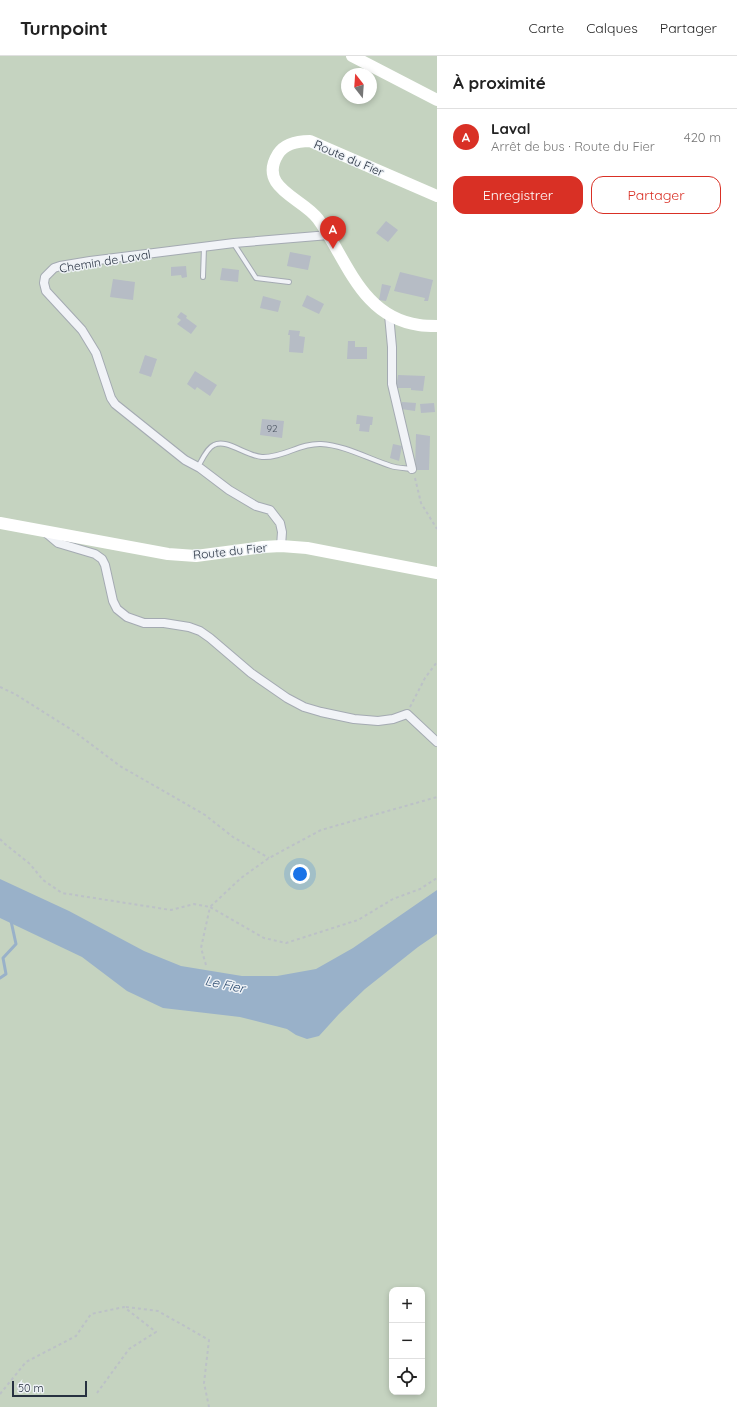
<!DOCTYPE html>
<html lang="fr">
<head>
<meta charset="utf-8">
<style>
	:root { --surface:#fff; --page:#f6f6f6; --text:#222; --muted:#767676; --line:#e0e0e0; --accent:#d93025 }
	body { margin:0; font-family:Quicksand,sans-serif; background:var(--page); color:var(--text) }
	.controls { position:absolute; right:12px; bottom:12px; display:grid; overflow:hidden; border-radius:8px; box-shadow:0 2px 6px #0003 }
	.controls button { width:36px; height:36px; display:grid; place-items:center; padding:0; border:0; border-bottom:1px solid var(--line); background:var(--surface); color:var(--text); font:20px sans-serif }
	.compass { position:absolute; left:341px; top:12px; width:36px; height:36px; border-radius:50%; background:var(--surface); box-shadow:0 2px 6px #0003; rotate:343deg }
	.scale { position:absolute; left:12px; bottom:10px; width:75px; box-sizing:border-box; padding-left:4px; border:2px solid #273140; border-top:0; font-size:11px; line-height:14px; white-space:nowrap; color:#273140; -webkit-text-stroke:3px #eef2f6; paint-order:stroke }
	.you { position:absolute; left:300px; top:818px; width:14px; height:14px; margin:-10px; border:3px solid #fff; border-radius:50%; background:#1a73e8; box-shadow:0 0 0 6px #1a73e833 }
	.badge { display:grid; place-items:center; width:26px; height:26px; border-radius:50%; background:var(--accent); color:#fff; font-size:13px; font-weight:700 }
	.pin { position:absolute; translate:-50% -33px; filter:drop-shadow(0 1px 2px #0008) }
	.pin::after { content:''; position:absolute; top:21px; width:14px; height:12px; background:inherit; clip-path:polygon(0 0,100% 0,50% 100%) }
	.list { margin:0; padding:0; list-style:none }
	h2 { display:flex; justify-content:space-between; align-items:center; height:52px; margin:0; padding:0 16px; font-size:17px }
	h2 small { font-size:13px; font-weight:400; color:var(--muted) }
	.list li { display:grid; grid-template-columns:26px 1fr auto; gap:12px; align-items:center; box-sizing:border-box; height:56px; padding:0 16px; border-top:1px solid var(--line) }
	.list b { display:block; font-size:15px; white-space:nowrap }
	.list p { margin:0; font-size:13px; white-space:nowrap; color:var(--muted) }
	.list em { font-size:13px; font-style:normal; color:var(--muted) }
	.actions { display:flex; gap:8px; padding:12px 16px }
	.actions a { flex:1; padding:9px 0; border:1px solid var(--accent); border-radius:12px; text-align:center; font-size:14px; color:var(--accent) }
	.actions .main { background:var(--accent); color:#fff }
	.icon { flex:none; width:22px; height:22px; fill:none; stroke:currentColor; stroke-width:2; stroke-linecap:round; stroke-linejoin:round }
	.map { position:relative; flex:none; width:437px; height:1351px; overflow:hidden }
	header { display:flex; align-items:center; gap:24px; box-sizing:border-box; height:56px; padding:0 20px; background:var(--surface); border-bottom:1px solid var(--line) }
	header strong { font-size:19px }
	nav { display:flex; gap:22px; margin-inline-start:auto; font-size:14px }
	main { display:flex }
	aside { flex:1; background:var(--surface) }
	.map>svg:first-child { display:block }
	.green { fill:#c5d3c0; fill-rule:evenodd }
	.water { fill:#99b1c9 }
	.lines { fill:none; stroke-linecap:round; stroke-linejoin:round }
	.stream { stroke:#99b1c9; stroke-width:3 }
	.building { fill:#b6bcc5 }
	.service-casing { stroke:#a4aab2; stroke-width:6 }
	.minor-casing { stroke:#a4aab2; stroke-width:10 }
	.path { stroke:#bcc1c7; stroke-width:2; stroke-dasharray:3 3; stroke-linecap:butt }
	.service { stroke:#f1f3f7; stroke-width:4 }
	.minor { stroke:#f1f3f7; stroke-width:8 }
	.secondary { stroke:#fff; stroke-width:12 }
	.labels { text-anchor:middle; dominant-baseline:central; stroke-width:3; stroke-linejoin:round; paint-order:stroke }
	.number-label { font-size:10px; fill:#4b5461 }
	.street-label { font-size:12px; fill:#273140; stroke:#eef2f6 }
	.water-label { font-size:13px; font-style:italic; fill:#315074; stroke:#eef2f6 }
</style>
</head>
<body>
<header>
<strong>Turnpoint</strong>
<nav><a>Carte</a><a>Calques</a><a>Partager</a></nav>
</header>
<main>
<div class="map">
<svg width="437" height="1351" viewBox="0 0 437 1351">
	<rect width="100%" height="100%" fill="#dfe3e8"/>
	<!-- green -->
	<path class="green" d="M0 0H437V1351H0ZM347 18H371V42H347ZM392 1234H422V1336H392Z"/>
	<!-- water -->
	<polygon class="water" points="0,823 69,855 144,895 181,910 242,920 277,920 316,913 353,892 437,834 437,878 418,891 365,933 339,958 319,980 307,983 296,979 287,973 240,961 163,952 127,935 82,901 0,862"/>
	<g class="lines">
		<!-- stream -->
		<polyline class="stream" points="0,922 6,918 3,902 16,888 11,865"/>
	</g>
	<!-- building -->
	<g class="building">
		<polygon points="386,165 398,174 388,186 376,177"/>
		<polygon points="290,196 311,200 308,214 287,210"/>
		<polygon points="186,210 187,221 182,222 181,219 171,220 171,211"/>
		<polygon points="222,212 239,214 238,226 220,224"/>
		<polygon points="400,216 433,224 428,245 424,245 425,242 394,235"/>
		<polygon points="113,223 135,226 133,244 110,241"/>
		<polygon points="382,228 391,230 386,245 379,244"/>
		<polygon points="307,239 324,248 319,258 302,250"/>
		<polygon points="263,240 281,245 278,256 260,252"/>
		<polygon points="181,256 187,260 186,262 197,270 191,278 177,268 181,264 177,261"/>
		<polygon points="289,274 300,275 299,280 305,281 303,297 289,296 290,279 288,279"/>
		<polygon points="348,285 355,285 355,291 367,291 367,303 347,303"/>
		<polygon points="145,299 157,303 151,321 139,317"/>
		<polygon points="195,315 217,329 210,340 197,331 195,334 187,328"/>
		<polygon points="398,319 425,320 423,335 411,334 411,332 396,332"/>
		<polygon points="402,346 416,347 415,355 401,353"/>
		<polygon points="434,347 435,356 421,357 420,348"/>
		<polygon points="357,359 373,361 372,369 370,369 369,376 359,375 360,368 356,368"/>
		<polygon points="262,363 284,365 282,382 260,379"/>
		<polygon points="416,378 430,380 429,414 415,414"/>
		<polygon points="393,388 402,390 399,405 390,402"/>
	</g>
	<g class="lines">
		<defs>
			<g id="service">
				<polyline points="234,188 256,222 289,226"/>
				<polyline points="203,221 204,191"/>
				<path d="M198 411C202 404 207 392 214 389 226 382 246 400 262 401 283 402 300 387 321 388 344 389 369 403 391 410 397 412 405 412 412 413"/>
			</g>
			<g id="minor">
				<polyline points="389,259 392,291 392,328 412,413"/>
				<polyline points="45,476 58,487 95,498 102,503 105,509 113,545 117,553 127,561 144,567 164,567 189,571 200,575 210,582 251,617 287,642 304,651 321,656 354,663 378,665 393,663 407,658 437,686"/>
				<polyline points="281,490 282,476 280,467 270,454 256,450 229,434 200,412 185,404 115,348 111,342 96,297 82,274 46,235 44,227 45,221 54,212 60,210 90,205 234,187 329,179"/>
			</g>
		</defs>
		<!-- service casing -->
		<use href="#service" class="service-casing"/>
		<!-- minor casing -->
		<use href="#minor" class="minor-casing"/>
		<!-- path -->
		<g class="path">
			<polyline points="415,422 421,447 437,473"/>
			<polyline points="0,631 15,638 72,674 120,710 205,759 233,781 269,802"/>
			<polyline points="410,651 425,622 437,606"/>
			<polyline points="0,783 5,788 30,808 43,824 62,837 171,854 194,848 210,851 241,822 269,802 321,774 437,741"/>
			<polyline points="206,909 201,892 210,851 264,882 286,887 358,864 393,843 420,833 437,822"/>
			<polyline points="126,1251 158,1255 209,1284 204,1327 209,1351"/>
			<polyline points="0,1338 26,1306 76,1280 91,1258 124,1251 156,1276 129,1293 97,1337"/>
		</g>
		<!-- service -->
		<use href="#service" class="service"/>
		<!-- minor -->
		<use href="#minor" class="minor"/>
		<!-- secondary -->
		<g class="secondary">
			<polyline points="352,0 437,44"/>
			<path d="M437 140 310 85C298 85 285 87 278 98 257 132 303 142 318 163 347 203 361 261 419 269 425 270 431 270 437 270"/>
			<polyline points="0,467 168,498 196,500 263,491 281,490 307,492 437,517"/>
		</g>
	</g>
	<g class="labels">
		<!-- number labels -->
		<g class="number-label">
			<text x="272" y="372">92</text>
		</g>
		<!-- street labels -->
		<g class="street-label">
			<text transform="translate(349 102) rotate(23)">Route du Fier</text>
			<text transform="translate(105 205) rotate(-9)">Chemin de Laval</text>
			<text transform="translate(230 495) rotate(-6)">Route du Fier</text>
		</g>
		<!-- water labels -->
		<g class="water-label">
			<text transform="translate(225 928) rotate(12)">Le Fier</text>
		</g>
	</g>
</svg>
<div class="controls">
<button>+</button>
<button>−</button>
<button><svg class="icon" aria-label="locate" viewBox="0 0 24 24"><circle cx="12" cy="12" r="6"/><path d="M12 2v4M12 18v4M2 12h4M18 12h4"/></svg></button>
</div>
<svg class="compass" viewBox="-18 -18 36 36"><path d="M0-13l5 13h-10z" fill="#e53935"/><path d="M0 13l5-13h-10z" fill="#767676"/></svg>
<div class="scale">50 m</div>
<div class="you"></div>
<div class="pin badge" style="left:333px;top:193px">A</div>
</div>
<aside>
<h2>À proximité<small></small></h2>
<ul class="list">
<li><span class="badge">A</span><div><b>Laval</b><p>Arrêt de bus · Route du Fier</p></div><em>420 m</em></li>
</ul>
<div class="actions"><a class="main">Enregistrer</a><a>Partager</a></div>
</aside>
</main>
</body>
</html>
